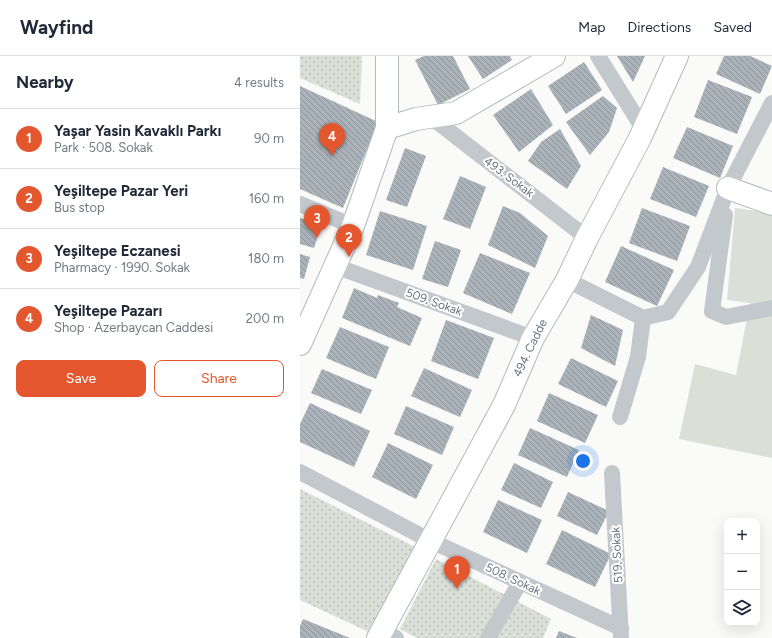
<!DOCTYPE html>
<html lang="en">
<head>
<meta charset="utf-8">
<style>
	:root { --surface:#fff; --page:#f6f6f7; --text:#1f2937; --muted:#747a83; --line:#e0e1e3; --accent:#e4572e }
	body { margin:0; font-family:Figtree,sans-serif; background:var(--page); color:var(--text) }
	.controls { position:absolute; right:12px; bottom:12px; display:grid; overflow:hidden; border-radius:8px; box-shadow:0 4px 16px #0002 }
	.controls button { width:36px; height:36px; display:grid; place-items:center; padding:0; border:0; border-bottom:1px solid var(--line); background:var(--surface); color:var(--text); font:20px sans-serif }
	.you { position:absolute; left:283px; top:405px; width:14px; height:14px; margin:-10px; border:3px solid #fff; border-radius:50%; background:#1a73e8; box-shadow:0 0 0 6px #1a73e833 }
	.badge { display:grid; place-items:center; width:26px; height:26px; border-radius:50%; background:var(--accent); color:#fff; font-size:13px; font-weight:700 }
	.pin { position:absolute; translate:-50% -33px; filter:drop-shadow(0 1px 2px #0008) }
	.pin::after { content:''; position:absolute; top:21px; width:14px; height:12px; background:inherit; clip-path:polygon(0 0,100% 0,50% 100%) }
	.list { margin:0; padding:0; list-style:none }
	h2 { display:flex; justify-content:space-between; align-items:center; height:52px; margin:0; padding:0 16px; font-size:17px }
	h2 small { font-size:13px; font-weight:400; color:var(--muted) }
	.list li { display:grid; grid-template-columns:26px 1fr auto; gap:12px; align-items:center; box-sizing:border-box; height:60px; padding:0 16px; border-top:1px solid var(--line) }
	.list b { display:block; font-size:15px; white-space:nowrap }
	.list p { margin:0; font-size:13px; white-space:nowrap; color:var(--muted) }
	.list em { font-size:13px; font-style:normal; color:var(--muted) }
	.actions { display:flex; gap:8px; padding:12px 16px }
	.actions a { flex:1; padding:9px 0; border:1px solid var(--accent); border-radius:8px; text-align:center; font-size:14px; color:var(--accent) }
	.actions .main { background:var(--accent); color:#fff }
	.icon { flex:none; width:22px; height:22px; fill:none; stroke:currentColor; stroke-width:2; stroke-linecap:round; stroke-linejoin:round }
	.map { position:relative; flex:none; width:472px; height:582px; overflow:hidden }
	header { display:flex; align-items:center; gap:24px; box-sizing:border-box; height:56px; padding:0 20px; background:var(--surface); border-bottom:1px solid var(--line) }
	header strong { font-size:19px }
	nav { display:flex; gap:22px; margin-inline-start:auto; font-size:14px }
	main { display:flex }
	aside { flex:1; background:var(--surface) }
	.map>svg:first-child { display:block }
	.grass { fill:#dadfd7 }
	.park { fill:url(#park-dots) }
	.building { fill:url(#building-back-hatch) }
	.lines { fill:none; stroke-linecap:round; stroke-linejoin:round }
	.secondary-casing { stroke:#b3babf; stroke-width:24 }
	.street { stroke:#c3c8cc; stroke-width:16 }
	.secondary { stroke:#fff; stroke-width:22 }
	.labels { text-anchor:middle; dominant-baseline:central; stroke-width:4; stroke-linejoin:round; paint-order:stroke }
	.street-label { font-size:12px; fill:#657683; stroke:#fff }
</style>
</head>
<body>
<header>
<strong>Wayfind</strong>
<nav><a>Map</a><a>Directions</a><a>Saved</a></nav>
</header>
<main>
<aside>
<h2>Nearby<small>4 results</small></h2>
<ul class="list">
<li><span class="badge">1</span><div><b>Yaşar Yasin Kavaklı Parkı</b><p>Park · 508. Sokak</p></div><em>90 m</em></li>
<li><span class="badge">2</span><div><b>Yeşiltepe Pazar Yeri</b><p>Bus stop</p></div><em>160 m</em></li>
<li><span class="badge">3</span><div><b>Yeşiltepe Eczanesi</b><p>Pharmacy · 1990. Sokak</p></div><em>180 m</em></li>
<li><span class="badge">4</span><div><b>Yeşiltepe Pazarı</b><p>Shop · Azerbaycan Caddesi</p></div><em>200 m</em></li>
</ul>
<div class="actions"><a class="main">Save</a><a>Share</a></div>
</aside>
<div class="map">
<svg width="472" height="582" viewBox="0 0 472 582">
	<defs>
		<pattern id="park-dots" width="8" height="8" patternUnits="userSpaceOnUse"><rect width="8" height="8" fill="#dadfd7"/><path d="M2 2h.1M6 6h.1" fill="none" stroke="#b4b9b4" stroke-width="1.8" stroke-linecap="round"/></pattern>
		<pattern id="building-back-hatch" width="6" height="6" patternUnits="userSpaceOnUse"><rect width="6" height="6" fill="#aab3b9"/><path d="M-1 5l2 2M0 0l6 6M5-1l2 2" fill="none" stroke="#8e969c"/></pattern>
	</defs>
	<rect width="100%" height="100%" fill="#fafaf8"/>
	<!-- grass -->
	<polygon class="grass" points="435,152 472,157 472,402 379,383 395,308 436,319 450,247 427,244"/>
	<!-- park -->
	<g class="park">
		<polygon points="0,0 62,0 60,48 0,22"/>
		<polygon points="0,433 115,491 69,576 0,544"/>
		<polygon points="136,503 251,563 243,582 117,582 100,573"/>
	</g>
	<!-- building -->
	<g class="building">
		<polygon points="124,0 153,0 170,33 138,49 115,4"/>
		<polygon points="168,0 210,0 212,4 183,23"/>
		<polygon points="317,0 345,0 333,26"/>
		<polygon points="424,0 450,0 472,10 460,38 416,18"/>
		<polygon points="284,6 302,34 266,58 248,30"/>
		<polygon points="408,24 452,41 437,78 394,61"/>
		<polygon points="0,30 78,66 43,152 0,133"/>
		<polygon points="231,33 253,69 219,96 193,59"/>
		<polygon points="303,40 317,52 309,76 290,99 266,66"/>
		<polygon points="387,71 433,90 420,122 373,102"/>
		<polygon points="260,73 281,110 267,133 228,105 241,86"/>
		<polygon points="105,92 126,100 107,151 86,144"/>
		<polygon points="363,111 409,130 396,161 350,143"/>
		<polygon points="160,120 186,131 170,173 143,163"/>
		<polygon points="203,150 220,157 248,180 235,212 188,189"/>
		<polygon points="342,152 390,170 377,205 329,187"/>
		<polygon points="80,155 127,170 113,214 66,199"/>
		<polygon points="0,162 22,168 14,192 0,188"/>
		<polygon points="135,185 161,194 148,231 122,223"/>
		<polygon points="321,190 374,214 357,250 305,226"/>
		<polygon points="180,197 230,217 212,258 163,237"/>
		<polygon points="0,198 10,201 4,223 0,222"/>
		<polygon points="54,232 77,242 78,239 99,247 97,251 122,262 110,290 42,262"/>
		<polygon points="291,259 323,274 315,310 281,292"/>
		<polygon points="146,264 194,282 178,323 131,305"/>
		<polygon points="40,271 89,291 76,323 26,302"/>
		<polygon points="271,302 318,325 306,351 258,328"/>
		<polygon points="124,312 172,334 160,361 111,340"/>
		<polygon points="22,313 72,334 61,358 11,337"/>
		<polygon points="249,337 298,359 285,387 237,365"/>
		<polygon points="10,347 70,375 54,411 0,386 0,368"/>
		<polygon points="106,350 154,371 142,399 94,378"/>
		<polygon points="230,372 279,394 267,421 218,399"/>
		<polygon points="88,387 133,409 116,443 72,421"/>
		<polygon points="214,407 253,426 241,452 201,434"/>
		<polygon points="268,436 309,455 297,479 257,460"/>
		<polygon points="198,444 242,464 227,497 183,476"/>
		<polygon points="262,474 311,498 295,531 246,508"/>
		<polygon points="3,563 50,582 0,582 0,570"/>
		<polygon points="259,575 277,582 256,582"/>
	</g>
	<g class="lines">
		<defs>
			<g id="secondary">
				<polyline points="87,72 116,63 156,57 254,0"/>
				<polyline points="428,132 472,148"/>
				<polyline points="0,288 53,170 87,72 87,0"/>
				<polyline points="78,582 204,349 233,282 267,224 287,182 340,82 377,0"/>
			</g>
		</defs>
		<!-- secondary casing -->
		<use href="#secondary" class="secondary-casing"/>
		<!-- street -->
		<g class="street">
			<polyline points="298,0 344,74"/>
			<polyline points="131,61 287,182"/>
			<polyline points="0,148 53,170"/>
			<polyline points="425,159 412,255 426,261 472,252"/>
			<polyline points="35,210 233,282"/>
			<polyline points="267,224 343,262 338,301 320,361"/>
			<polyline points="343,262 368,256 398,211 428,132 472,47"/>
			<polyline points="0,416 131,485 321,572"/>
			<polyline points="312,417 321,581"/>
			<polyline points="81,574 96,582"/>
			<polyline points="188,582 220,526"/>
		</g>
		<!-- secondary -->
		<use href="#secondary" class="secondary"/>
	</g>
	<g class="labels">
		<!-- street labels -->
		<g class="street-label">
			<text transform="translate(209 121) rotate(37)">493. Sokak</text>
			<text transform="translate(134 246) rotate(20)">509. Sokak</text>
			<text transform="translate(230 292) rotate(-64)">494. Cadde</text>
			<text transform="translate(317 499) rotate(-93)">519. Sokak</text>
			<text transform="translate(213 523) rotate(25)">508. Sokak</text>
		</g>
	</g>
</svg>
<div class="controls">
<button>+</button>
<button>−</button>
<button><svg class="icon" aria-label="layers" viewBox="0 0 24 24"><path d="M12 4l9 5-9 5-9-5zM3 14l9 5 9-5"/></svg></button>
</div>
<div class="you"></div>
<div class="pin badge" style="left:157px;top:533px">1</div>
<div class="pin badge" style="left:49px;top:201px">2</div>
<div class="pin badge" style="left:17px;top:182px">3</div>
<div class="pin badge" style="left:32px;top:100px">4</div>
</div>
</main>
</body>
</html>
